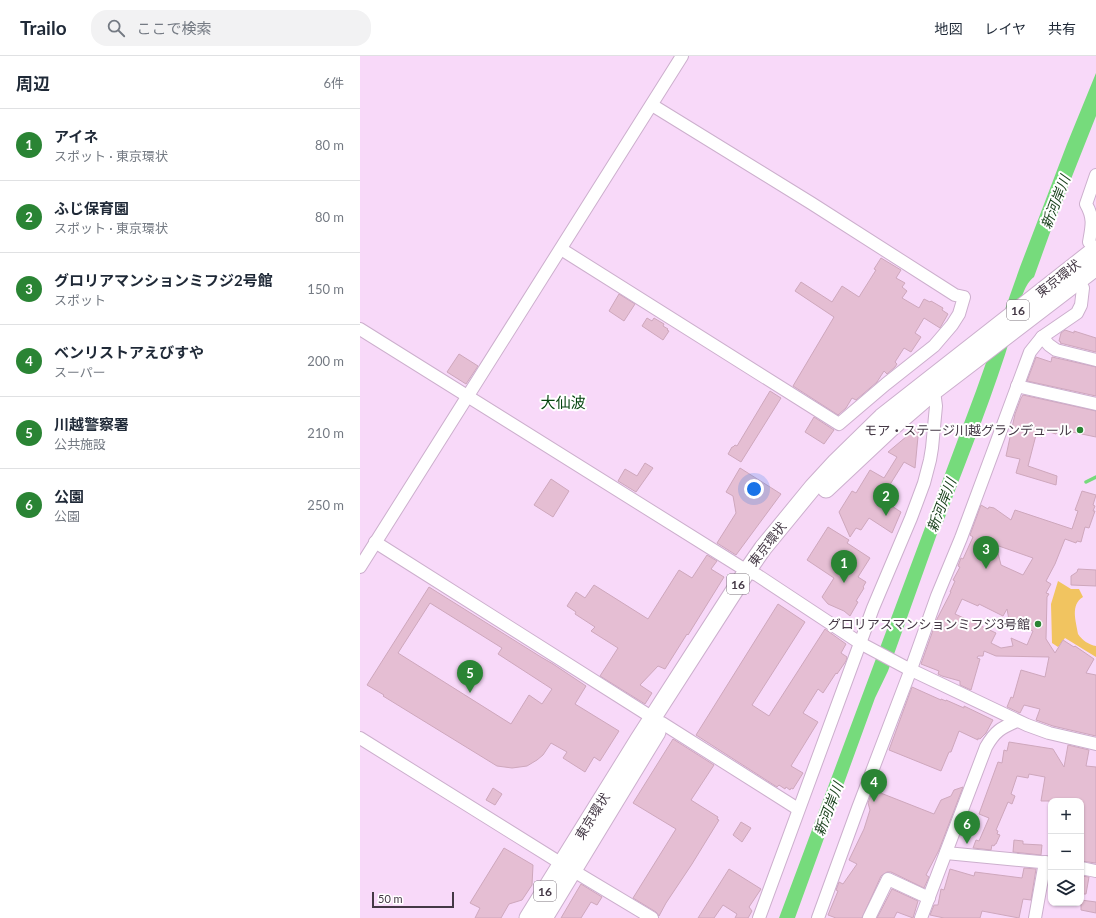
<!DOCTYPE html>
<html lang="ja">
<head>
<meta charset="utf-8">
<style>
	:root { --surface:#fff; --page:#f2f2f3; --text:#1f2937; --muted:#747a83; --line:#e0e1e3; --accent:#2a8434 }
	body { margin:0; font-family:Lato,"Noto Sans JP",sans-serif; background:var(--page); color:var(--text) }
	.controls { position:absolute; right:12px; bottom:12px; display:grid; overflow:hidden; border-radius:8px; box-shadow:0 1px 3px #0004 }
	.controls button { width:36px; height:36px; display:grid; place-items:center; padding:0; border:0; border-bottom:1px solid var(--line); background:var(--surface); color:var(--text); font:20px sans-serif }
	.scale { position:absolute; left:12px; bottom:10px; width:82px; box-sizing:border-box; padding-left:4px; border:2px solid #443845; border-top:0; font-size:11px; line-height:14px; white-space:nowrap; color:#443845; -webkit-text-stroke:3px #fff; paint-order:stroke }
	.you { position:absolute; left:394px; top:433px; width:14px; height:14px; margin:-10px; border:3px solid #fff; border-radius:50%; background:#1a73e8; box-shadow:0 0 0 6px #1a73e833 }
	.badge { display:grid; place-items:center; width:26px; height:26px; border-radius:50%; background:var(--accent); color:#fff; font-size:13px; font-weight:700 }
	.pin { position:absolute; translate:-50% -33px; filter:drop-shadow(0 1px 2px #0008) }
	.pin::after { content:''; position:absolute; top:21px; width:14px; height:12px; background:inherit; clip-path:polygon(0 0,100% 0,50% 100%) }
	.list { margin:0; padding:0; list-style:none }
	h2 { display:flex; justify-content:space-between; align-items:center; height:52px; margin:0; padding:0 16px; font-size:17px }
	h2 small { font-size:13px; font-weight:400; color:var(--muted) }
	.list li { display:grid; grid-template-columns:26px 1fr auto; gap:12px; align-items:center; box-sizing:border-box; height:72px; padding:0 16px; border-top:1px solid var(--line) }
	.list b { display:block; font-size:15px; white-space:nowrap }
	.list p { margin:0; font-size:13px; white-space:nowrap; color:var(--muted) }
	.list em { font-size:13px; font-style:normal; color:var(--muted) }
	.icon { flex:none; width:22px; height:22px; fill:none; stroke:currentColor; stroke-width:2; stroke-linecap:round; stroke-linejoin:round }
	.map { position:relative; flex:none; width:736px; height:862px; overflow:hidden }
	header { display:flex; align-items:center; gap:24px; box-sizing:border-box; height:56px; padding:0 20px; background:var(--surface); border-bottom:1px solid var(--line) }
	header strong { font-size:19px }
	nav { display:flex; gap:22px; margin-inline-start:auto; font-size:14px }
	.search { width:280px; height:36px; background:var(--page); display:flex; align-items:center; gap:10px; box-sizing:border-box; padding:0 14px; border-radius:16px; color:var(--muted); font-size:15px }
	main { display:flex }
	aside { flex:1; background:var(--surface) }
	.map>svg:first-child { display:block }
	.green { fill:#f1c460 }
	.water { fill:#76db7c }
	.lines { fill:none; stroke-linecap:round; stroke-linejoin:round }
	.stream { stroke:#76db7c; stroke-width:3.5 }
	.building { fill:#e5bed3; stroke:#cea7bc; fill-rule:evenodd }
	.minor-casing { stroke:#ccafcd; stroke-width:14 }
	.highway-casing { stroke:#ccafcd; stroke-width:19 }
	.minor { stroke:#fff; stroke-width:12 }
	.highway { stroke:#fff; stroke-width:17 }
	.poi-dot { fill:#2a8434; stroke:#fff; stroke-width:1.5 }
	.labels { text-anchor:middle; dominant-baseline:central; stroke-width:4; stroke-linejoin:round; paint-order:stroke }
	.shield { fill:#fff; stroke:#7c747d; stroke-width:1 }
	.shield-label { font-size:12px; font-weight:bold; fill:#443845 }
	.street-label { font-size:13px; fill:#443845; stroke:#fff }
	.poi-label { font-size:13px; fill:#443845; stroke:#fff; text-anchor:end }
	.water-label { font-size:14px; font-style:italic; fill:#163e19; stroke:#fff }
	.quarter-label { font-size:15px; fill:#064410; stroke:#fff }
</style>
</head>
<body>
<header>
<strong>Trailo</strong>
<div class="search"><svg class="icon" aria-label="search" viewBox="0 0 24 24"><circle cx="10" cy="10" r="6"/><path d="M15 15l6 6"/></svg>ここで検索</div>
<nav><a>地図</a><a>レイヤ</a><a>共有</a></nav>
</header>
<main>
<aside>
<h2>周辺<small>6件</small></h2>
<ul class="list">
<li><span class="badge">1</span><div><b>アイネ</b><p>スポット · 東京環状</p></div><em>80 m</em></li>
<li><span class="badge">2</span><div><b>ふじ保育園</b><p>スポット · 東京環状</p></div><em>80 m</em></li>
<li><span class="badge">3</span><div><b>グロリアマンションミフジ2号館</b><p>スポット</p></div><em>150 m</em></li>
<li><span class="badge">4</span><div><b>ベンリストアえびすや</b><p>スーパー</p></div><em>200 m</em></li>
<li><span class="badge">5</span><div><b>川越警察署</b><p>公共施設</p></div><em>210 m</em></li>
<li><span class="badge">6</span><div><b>公園</b><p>公園</p></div><em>250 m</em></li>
</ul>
</aside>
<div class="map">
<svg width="736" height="862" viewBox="0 0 736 862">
	<rect width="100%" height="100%" fill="#f8d9f9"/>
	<!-- green -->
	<path class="green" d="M698 525 711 533H719L723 541C710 549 716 565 718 578 722 584 729 589 736 590V601L705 582 698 591 692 587 691 548Z"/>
	<!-- water -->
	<path class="water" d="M736 17V60L692 171 674 221C662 229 656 261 652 276 633 340 607 402 584 464L577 478 528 615 515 642 435 862H419L616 335 660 211 707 88Z"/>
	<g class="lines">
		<!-- stream -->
		<polyline class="stream" points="726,426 736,421"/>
	</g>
	<!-- building -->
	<g class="building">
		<polygon points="521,202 541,214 536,222 545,227 542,231 547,235 542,242 559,252 564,243 570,246 571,245 583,252 582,254 588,258 580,272 564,262 555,277 561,281 551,296 544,292 535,306 537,308 535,311 527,318 524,315 517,326 496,344 492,342 486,352 478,359 433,330 474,261 435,235 441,226 472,246 482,230 499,241 516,214 514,213"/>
		<polygon points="259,238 275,248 264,265 249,255"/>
		<polygon points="287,262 292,265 294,262 304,268 303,270 308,273 307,274 309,275 303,284 282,270"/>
		<polygon points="705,274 714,277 714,275 736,282 736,296 700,287 701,286 699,285 701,277"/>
		<polygon points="99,298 118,310 106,328 87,316"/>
		<polygon points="676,301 691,306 692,301 736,311 736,340 667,325"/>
		<polygon points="410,335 421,342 381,406 368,398 372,391 373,391 375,389 377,390"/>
		<polygon points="663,339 736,355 736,381 698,373 696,378 683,374 682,381 676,379 668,410 697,420 696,429 656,417 660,403 646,400 655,358 661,342"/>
		<polygon points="454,361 474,374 464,388 445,376"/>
		<polygon points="559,370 555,412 544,406 521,443 541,456 532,477 509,462 501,474 496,472 490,481 479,456 492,435 496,437 510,414 524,422 537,401 528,396"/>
		<polygon points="285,407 293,412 276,436 258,425 265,413 277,420"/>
		<polygon points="380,412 421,438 376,499 357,487 376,457 373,440 366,436"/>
		<polygon points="191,423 209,435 193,461 174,449"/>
		<path d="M722 435 736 439 733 449 735 450 733 455H735L729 472 725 471 721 486 717 485 716 487 705 483 695 508 686 525 691 528 686 537 689 538 687 541 686 583 695 597 703 584 714 591 715 590 734 603 726 617 736 619V680L693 670 676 664 680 653 664 649 660 657 647 651 651 641 653 642 661 614 685 621 689 601 636 600 624 595 623 600H618L617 602 620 603 611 634 600 629V625L582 620 578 618 579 615 561 608 577 563 591 536H590L595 525 593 524 600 511 598 510 601 502 603 503 613 481 610 479 621 449 628 453 629 451 634 452 651 464 655 454 712 473 718 455 715 454ZM636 489 673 502 663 519 641 509ZM602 543 618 550 619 548 643 560 647 553 649 564 673 575 667 589 651 582 653 590 641 592 631 587 636 577 595 558Z"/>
		<polygon points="468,471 489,484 487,487 510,502 498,521 506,526 503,531 504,532 496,545 498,546 490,560 484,555 468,548 462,541 474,522 447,504"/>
		<polygon points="347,499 357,505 351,513 364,521 328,579 327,578 305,613 298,610 280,629 292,637 285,648 240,620 258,592 231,575 235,571 215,558 216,556 207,550 216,536 225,542 234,529 288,563 319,514 332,522"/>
		<polygon points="718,513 736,514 736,530 711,529 711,520 717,516"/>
		<path d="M69 531 181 601 193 608 226 630 215 648 259 675 240 705 234 701 225 716 203 702 207 696 191 687 183 699 177 704 167 710 152 712 137 710 23 640 24 639 7 629ZM70 547 142 592 138 598 192 633 182 648 169 639 151 668 38 597Z"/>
		<polygon points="418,548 445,566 392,649 409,660 465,573 486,588 481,597 487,601 486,605 477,618 476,617 463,637 458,633 443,657 458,666 431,710 443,717 433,733 431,732 430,734 426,731 425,733 419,729 417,731 336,679"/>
		<polygon points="552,631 581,644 581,643 586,645 586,644 604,652 604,650 633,664 626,677 620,683 618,682 618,684 599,675 591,696 589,696 581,715 529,694"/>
		<polygon points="313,683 354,709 331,744 358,761 357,763 359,764 332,808 306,847 299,860 296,856 273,842 316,773 273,747"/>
		<polygon points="649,686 693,693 704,711 708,689 729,694 726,710 736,711 736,807 721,805 721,745 681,745 685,721 669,718 668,722 657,720 651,738 655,740 652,748 648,746 636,774 638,775 637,778 640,779 636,788 635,788 634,790 632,789 631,794 613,792 616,784 619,785 629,762 619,758 638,706 642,707 644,694 647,695"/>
		<polygon points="603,731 579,794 566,819 569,821 564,832 531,816 527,816 521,820 502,862 476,862 468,859 478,835 476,834 479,826 483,828 497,808 489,804 504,773 510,754 508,747 513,734 574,758 581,744 591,740 594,734"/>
		<polygon points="133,732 142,738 135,749 126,744"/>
		<polygon points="381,766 391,772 382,786 373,779"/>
		<polygon points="654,784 663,785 663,788 682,789 681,799 653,796"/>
		<polygon points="144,792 173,809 172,829 162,844 149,848 141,862 115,862 120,852 110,847"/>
		<polygon points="664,812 676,813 671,844 663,843 659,862 622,855 620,862 584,862 570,859 574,849 578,849 581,833 584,834 590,813 614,820 615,816 662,822"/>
		<polygon points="369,813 401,833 389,851 392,855 388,862 375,862 377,858 363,849 354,862 338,862"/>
		<polygon points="721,820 729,821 726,838 721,838"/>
		<polygon points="221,828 242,841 237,849 231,846 221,862 201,862"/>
		<polygon points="532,833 558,845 553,862 537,856 534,862 517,862"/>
		<polygon points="721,844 736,846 736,857 721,854"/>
	</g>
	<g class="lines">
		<defs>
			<g id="minor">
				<path d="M729 186C732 170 734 162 726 148L736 119"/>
				<polyline points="201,193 479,368 526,328 574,290 592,269 599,258 604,241 595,239 451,147 292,49"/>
				<polyline points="0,273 387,515 397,519 500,587 545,611 667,669 689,677 736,688"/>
				<polyline points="682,281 689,289 696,294 736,304"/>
				<polyline points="657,330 736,348"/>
				<polyline points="15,486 293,662"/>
				<polyline points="0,511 322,0"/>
				<polyline points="302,667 438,753"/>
				<polyline points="0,682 202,808 292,862"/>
				<polyline points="586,797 691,807"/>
				<polyline points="721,812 736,815"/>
				<polyline points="399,862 513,552 551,462 564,427 570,404 572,392 576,350 574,335"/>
				<polyline points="458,862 498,752 551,613 577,540 601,482 670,296 682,281 717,257 721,249 723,232"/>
				<polyline points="509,862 528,823 569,842"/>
				<path d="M561 862 626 691C635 675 641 672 657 665"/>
				<polyline points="675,862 685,806"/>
			</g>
			<g id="highway">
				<polyline points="466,433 531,372 574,335 736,211"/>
				<polyline points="168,862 279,683 387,515 403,492 453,431 476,406 522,361 736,193"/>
				<polyline points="184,862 297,676"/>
			</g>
		</defs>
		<!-- minor casing -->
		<use href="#minor" class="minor-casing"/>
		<!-- highway casing -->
		<use href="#highway" class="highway-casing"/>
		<!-- minor -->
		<use href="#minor" class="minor"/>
		<!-- highway -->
		<use href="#highway" class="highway"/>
	</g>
	<!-- markers -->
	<g class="poi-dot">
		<circle cx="720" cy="374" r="4"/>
		<circle cx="678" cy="568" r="4"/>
	</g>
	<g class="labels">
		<!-- shield labels -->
		<g class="shield">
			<rect x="647" y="244" width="22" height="20" rx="3"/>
			<rect x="367" y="518" width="22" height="20" rx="3"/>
			<rect x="174" y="825" width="22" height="20" rx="3"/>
		</g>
		<g class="shield-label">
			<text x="658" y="254">16</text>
			<text x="378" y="528">16</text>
			<text x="185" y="835">16</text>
		</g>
		<!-- street labels -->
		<g class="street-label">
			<text transform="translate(698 222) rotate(-38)">東京環状</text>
			<text transform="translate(407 488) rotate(-52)">東京環状</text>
			<text transform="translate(232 760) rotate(-58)">東京環状</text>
		</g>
		<!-- poi labels -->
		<g class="poi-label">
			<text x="712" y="374">モア・ステージ川越グランデュール</text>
			<text x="670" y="568">グロリアスマンションミフジ3号館</text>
		</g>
		<!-- water labels -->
		<g class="water-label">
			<text transform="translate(695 146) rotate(-69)">新河岸川</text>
			<text transform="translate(581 449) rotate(-69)">新河岸川</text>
			<text transform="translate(468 753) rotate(-69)">新河岸川</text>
		</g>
		<!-- quarter labels -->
		<g class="quarter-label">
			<text x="203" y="346">大仙波</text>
		</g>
	</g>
</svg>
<div class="controls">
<button>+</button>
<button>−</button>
<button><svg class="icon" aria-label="layers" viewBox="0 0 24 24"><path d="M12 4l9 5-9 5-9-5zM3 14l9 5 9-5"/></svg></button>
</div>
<div class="scale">50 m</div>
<div class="you"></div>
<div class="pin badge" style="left:484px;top:527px">1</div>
<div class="pin badge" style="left:526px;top:460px">2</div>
<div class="pin badge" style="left:626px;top:513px">3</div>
<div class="pin badge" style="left:514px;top:746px">4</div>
<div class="pin badge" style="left:110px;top:637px">5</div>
<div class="pin badge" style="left:607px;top:788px">6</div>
</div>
</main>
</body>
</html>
